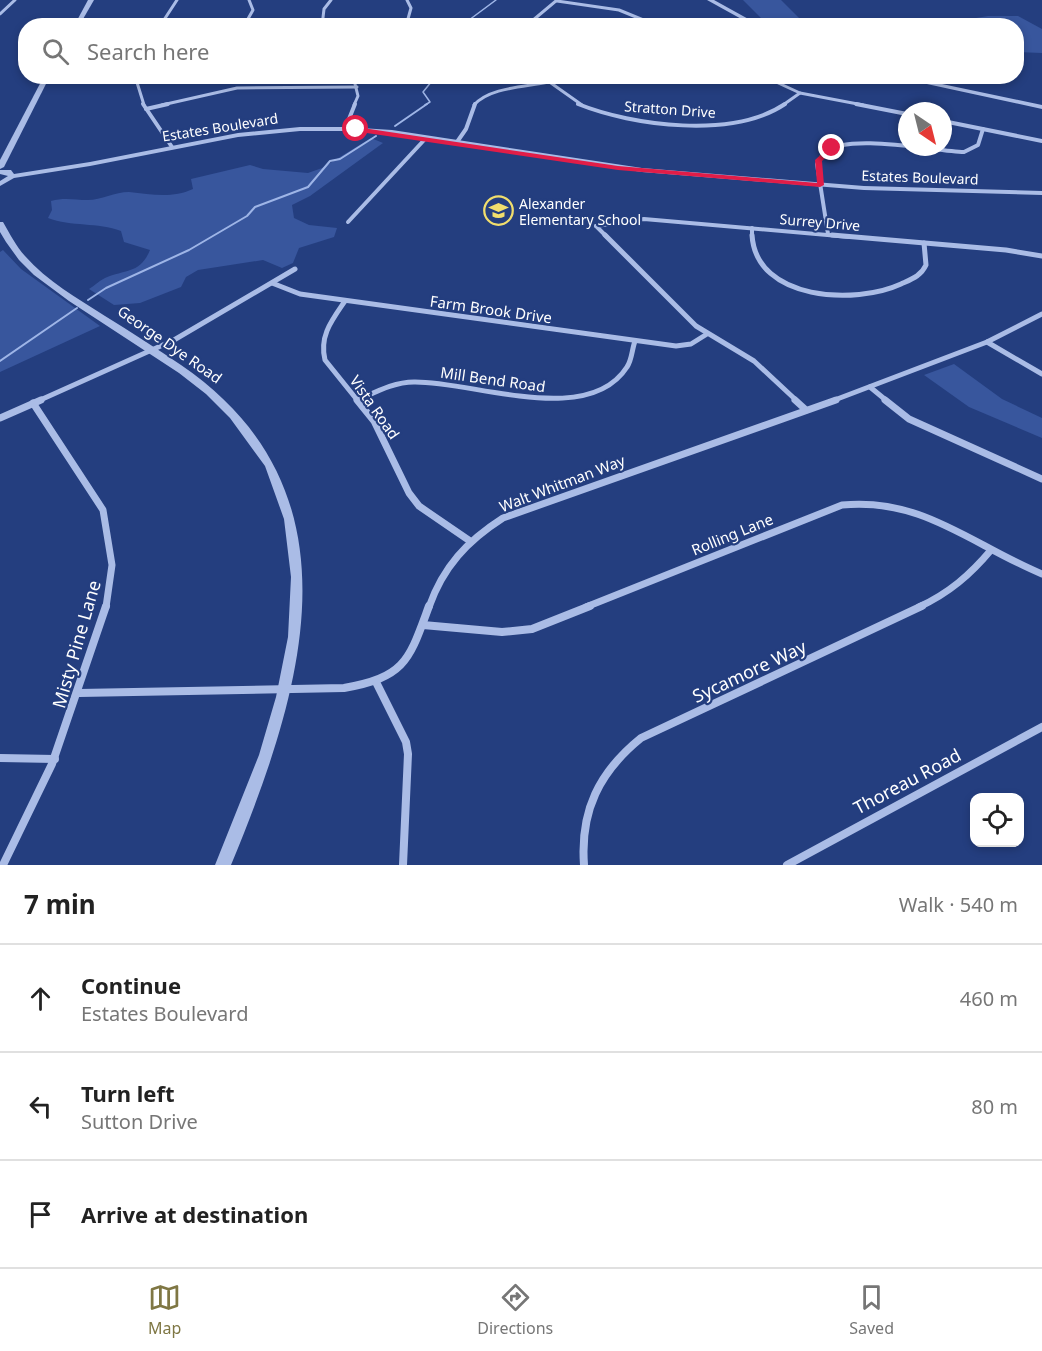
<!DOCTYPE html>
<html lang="en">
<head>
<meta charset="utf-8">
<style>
	:root { --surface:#fff; --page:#f6f6f6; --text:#222; --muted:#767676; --line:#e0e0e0; --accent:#7f7744 }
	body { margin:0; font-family:"Noto Sans",sans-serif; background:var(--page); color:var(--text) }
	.controls { position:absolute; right:18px; bottom:18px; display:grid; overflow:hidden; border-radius:12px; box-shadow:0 3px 9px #0003 }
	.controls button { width:54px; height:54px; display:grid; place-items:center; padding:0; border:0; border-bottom:2px solid var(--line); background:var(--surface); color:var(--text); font:30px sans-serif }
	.compass { position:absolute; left:898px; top:102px; width:54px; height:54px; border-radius:50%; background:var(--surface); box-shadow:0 3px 9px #0003; rotate:145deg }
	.stop { position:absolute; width:18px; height:18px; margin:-14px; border:4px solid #e11d48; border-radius:50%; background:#fff }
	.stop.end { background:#e11d48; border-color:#fff; box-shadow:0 2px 6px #0008 }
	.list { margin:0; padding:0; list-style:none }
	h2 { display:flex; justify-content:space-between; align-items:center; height:78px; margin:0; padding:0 24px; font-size:26px }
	h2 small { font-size:20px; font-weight:400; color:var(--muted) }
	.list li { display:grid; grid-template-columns:39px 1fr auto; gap:18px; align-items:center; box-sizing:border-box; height:108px; padding:0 24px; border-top:2px solid var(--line) }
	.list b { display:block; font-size:22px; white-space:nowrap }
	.list p { margin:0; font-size:20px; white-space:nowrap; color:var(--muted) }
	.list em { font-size:20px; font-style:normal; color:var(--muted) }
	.icon { flex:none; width:33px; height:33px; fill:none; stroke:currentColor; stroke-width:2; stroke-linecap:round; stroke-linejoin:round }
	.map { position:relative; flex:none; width:1042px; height:865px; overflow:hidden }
	.search { position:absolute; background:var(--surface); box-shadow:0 3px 9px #0003; left:18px; right:18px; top:18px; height:66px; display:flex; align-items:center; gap:15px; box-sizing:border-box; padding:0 21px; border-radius:24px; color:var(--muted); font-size:22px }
	.sheet { height:402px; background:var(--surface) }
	nav { display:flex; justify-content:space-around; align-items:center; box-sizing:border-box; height:84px; border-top:2px solid var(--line); background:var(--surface); font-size:16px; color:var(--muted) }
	nav a { display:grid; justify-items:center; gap:3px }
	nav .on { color:var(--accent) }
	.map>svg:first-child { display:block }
	.green { fill:#38569d }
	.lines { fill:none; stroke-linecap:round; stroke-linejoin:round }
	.stream-far1 { stroke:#9eb5e7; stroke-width:1.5 }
	.stream { stroke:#9eb5e7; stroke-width:2 }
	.minor-far4 { stroke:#aabce6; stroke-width:3 }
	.minor-far3 { stroke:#aabce6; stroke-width:4 }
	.minor-far2 { stroke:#aabce6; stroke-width:5 }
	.minor-far1 { stroke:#aabce6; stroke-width:7 }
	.minor { stroke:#aabce6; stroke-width:8 }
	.tertiary { fill:#aabce6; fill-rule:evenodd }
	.route { fill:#e11d48 }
	.labels { text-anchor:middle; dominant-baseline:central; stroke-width:4.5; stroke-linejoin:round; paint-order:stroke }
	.far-street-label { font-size:14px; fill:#fff; stroke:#243e7f }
	.far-poi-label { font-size:14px; fill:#fff; stroke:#243e7f; text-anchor:start }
	.street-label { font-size:15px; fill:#fff; stroke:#243e7f }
	.near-street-label { font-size:18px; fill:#fff; stroke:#243e7f }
</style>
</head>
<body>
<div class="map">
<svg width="1042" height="865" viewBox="0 0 1042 865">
	<rect width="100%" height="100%" fill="#243e7f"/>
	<!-- green -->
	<g class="green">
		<polygon points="743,0 781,0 802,21 766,23"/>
		<polygon points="988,16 1018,16 1042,29 1042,53 1017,52 1016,26 973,25 964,20"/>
		<path d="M371 138 383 143 310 196 292 205 294 218 309 225 337 228 334 237 299 248 293 263 282 268 263 260 198 270 186 277 181 287 140 303 114 305 89 289C94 286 99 281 105 278 126 269 140 274 150 250L124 242 121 231C98 222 71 227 48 218L52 210 51 201C65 197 74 200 88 200 101 200 115 192 129 192 151 194 171 199 193 189L191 179 250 165 263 169 308 173 322 168Z"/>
		<polygon points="3,250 21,269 100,326 0,372 0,252"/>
		<polygon points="954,364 1002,399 1042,418 1042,438 969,407 924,375"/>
	</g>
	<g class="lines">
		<!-- stream-far1 -->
		<g class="stream-far1">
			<polyline points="461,26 496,0"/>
			<polyline points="425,105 430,102 423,92 436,76"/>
		</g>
		<!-- stream -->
		<g class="stream">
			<polyline points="395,126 427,104"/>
			<polyline points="88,300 106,288 189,250 247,216 255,207 308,187 330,161 340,159 376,136"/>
			<polyline points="0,361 77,308"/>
		</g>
		<!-- minor-far4 -->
		<g class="minor-far4">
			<polyline points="557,1 619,10 658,26"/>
			<polyline points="0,14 15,0"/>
			<polyline points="160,26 177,0"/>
			<polyline points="244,26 253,10 249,0"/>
			<polyline points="322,26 324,9 331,0"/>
			<polyline points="406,26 411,8 407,0"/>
			<polyline points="526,26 557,0"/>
			<polyline points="135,76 144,105"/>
			<polyline points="353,76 358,96 354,105"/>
			<polyline points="541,76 582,105"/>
			<polyline points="662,76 692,82 719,76"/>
			<polyline points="763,76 800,93 863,105"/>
			<polyline points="162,105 237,88 357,87"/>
			<path d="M474 105C490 87 526 87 548 82"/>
			<polyline points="783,105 800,93"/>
		</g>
		<!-- minor-far3 -->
		<g class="minor-far3">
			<polyline points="143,104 172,147"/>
			<path d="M578 104C633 126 733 139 785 104"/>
			<polyline points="856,104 907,114"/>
			<polyline points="146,109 168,104"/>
			<polyline points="943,121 1042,141"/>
			<polyline points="345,129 355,104"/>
			<polyline points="457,142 466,129 475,104"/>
			<polyline points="348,222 426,138"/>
			<polyline points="596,226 644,219 850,237"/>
			<polyline points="596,226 607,237"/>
			<polyline points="752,228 752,237"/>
			<path d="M828 234 817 164C819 161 822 155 825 152 849 133 933 151 964 152L978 145 983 129"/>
		</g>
		<!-- minor-far2 -->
		<g class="minor-far2">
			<polyline points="605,235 696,326 754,361 797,401"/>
			<path d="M752 235C756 301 856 305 901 284 912 279 921 276 926 265L924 243"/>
			<polyline points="832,235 1006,250 1042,256"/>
			<polyline points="272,283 300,294 676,346 691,344 707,334"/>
			<path d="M345 301C332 320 319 336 325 360L358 401"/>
			<polyline points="987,342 1042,374"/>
			<polyline points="870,387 887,401"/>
			<path d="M358 400C376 392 394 382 414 382 473 381 588 428 627 367 632 360 632 349 635 341"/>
			<polyline points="38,401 174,340 295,269"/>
			<polyline points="832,401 987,342 1042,314"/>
		</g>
		<!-- minor-far1 -->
		<g class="minor-far1">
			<polyline points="357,400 374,421 409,493 419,506 470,541"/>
			<polyline points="795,400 806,410"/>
			<polyline points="885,400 909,419 1042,479"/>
			<polyline points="33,403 103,510 112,565 106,607"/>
			<polyline points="0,418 41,400"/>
			<path d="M429 607C443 567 467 541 503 518L836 400"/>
			<path d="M586 607 842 505C922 497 972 545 1042 574"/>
			<path d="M919 607C949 593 970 575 991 550"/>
		</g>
		<!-- minor -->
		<g class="minor">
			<polyline points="423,625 502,632 532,629 590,606"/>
			<polyline points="376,682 406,742 408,754 403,865"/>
			<path d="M79 693 344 688C406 677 409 660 429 606"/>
			<polyline points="0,758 55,759"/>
			<polyline points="3,865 52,764 106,606"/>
			<path d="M584 865C580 811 599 772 641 738L922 606"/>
			<polyline points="787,865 1042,727"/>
		</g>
		<!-- tertiary -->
		<g class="tertiary">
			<polygon points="88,0 94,0 79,26 74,26"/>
			<polygon points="707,0 714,0 761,26 754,26"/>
			<polygon points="44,76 50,76 4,167 0,169 0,160"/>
			<polygon points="890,76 904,76 1042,105 1042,109"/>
			<polygon points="300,127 345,127 392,130 642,168 864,186 1042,191 1042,195 864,190 642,172 392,134 345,131 300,131 238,137 90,166 14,178 0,186 0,181 8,176 0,174 0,170 11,170 14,174 90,162 238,133"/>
			<path d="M0 222H3C10 234 16 246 25 256 47 281 77 298 105 316 131 332 156 348 181 365 367 492 302 693 231 865H215L259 755 276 697 288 637 291 577 284 519 265 466 230 418 206 394 179 373 69 301 34 275 19 260 6 242 0 232Z"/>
		</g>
	</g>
	<!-- route -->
	<polygon class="route" points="356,127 618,166 817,183 815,160 829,147 835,148 822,161 824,185 820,187 618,170 353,131"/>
	<!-- icons -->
	<defs>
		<symbol id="school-ring" viewBox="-11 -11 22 22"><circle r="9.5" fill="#243e7f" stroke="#f1de6d" stroke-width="1.5"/><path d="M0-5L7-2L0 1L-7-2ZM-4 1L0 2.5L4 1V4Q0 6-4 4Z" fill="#f1de6d"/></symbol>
	</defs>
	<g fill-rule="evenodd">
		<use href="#school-ring" x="482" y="194" width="33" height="33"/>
	</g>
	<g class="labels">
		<!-- far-street labels -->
		<g class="far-street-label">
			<text transform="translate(670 109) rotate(4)">Stratton Drive</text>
			<text transform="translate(220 127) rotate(-9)">Estates Boulevard</text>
			<text transform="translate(920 177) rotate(2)">Estates Boulevard</text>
			<text transform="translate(820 222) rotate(5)">Surrey Drive</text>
		</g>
		<!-- far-poi labels -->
		<g class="far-poi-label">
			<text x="519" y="203">Alexander<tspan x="519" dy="16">Elementary School</tspan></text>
		</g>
		<!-- street labels -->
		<g class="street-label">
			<text transform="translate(491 309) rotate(8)">Farm Brook Drive</text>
			<text transform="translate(170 344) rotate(35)">George Dye Road</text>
			<text transform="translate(493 379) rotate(8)">Mill Bend Road</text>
			<text transform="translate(375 407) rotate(55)">Vista Road</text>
			<text transform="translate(562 483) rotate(-21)">Walt Whitman Way</text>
			<text transform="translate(732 534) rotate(-22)">Rolling Lane</text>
		</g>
		<!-- near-street labels -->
		<g class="near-street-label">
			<text transform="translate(76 644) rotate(-74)">Misty Pine Lane</text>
			<text transform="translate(749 671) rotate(-25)">Sycamore Way</text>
			<text transform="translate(907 781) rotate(-28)">Thoreau Road</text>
		</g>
	</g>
</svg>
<div class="controls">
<button><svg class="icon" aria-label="locate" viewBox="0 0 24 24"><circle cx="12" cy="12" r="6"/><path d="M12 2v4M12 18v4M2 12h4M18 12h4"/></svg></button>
</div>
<svg class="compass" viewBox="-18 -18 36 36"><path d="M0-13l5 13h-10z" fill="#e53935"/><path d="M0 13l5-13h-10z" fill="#767676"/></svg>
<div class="stop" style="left:356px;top:129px"></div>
<div class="stop end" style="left:832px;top:148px"></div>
<div class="search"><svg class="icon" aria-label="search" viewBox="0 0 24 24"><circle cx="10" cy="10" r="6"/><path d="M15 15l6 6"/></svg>Search here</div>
</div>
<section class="sheet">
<h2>7 min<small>Walk · 540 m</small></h2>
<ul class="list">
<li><svg class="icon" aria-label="ahead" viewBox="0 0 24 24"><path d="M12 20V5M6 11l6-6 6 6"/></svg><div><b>Continue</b><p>Estates Boulevard</p></div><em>460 m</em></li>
<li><svg class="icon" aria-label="left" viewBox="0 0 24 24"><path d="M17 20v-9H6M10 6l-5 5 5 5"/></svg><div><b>Turn left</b><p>Sutton Drive</p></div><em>80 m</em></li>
<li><svg class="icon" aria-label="arrive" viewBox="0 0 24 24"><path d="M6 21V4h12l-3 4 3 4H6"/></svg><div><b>Arrive at destination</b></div></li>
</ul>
</section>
<nav>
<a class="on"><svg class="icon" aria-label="map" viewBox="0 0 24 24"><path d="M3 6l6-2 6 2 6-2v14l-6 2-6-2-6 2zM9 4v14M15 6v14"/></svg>Map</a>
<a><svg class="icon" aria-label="directions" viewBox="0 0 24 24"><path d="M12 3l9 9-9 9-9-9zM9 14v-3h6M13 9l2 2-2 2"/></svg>Directions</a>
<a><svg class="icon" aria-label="saved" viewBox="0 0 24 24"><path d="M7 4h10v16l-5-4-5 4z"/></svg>Saved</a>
</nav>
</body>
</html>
